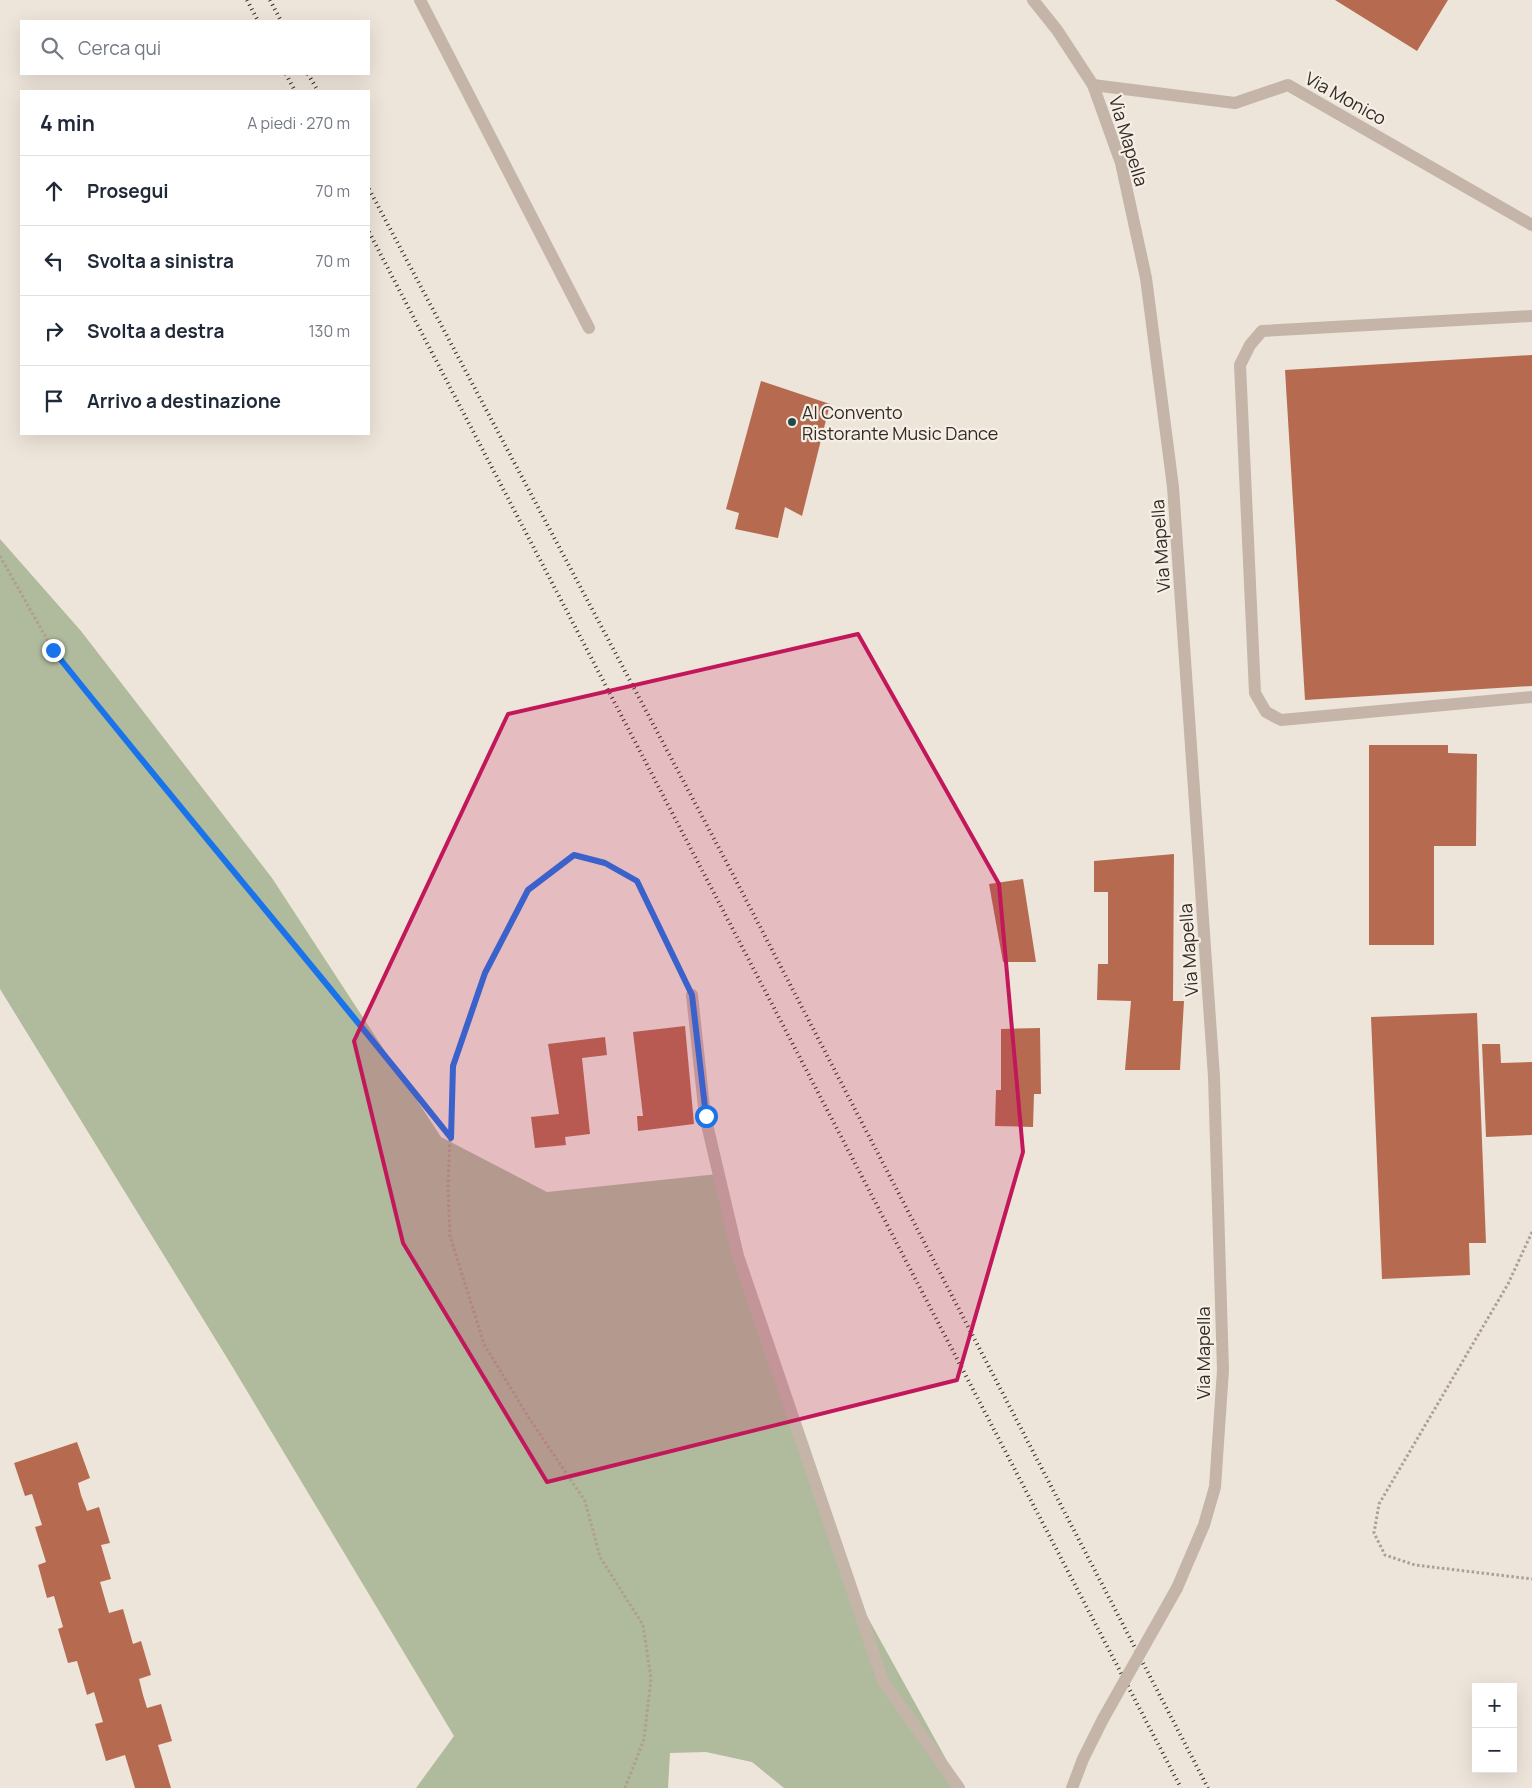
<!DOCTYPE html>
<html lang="it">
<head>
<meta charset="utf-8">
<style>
	:root { --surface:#fff; --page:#f6f6f7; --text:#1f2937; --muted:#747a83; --line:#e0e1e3 }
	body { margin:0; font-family:Manrope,sans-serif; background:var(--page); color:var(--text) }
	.controls { position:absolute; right:15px; bottom:15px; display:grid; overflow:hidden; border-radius:0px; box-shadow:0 5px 20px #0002 }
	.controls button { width:45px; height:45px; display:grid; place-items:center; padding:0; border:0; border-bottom:1px solid var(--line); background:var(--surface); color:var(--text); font:25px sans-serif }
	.stop { position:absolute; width:15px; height:15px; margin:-11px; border:4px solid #1a73e8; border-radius:50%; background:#fff }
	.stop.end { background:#1a73e8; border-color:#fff; box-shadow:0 1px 5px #0008 }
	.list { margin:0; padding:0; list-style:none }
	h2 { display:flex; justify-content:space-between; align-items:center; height:65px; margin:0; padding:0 20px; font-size:21px }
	h2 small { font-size:16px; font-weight:400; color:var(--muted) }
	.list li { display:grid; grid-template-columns:32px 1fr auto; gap:15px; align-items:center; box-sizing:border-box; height:70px; padding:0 20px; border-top:1px solid var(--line) }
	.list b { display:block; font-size:19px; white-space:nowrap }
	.list em { font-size:16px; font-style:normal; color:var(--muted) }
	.icon { flex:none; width:28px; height:28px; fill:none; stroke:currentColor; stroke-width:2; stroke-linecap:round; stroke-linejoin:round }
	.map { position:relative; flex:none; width:1532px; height:1788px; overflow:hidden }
	.search { position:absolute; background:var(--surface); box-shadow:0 5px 20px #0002; left:20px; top:20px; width:350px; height:55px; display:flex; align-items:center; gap:12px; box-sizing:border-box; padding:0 18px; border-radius:0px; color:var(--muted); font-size:19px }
	.panel { position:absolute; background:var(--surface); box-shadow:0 5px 20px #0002; left:20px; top:90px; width:350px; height:345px; border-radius:0px }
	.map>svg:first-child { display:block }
	.green { fill:#b0ba9c }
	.building { fill:#b66b50 }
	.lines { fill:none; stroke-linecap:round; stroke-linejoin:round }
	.path { stroke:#af9f92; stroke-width:3; stroke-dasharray:2.5 2.5; stroke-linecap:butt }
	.service { stroke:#c4b5a8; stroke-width:12 }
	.minor { stroke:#c4b5a8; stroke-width:12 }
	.tertiary { stroke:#c4b5a8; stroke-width:12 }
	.rail { stroke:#322b27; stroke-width:4; stroke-dasharray:1 4; stroke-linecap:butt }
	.tertiary-bridge { stroke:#c4b5a8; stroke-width:12 }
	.route { stroke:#1a73e8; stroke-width:6 }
	.marked { fill:#c2185b; fill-opacity:0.2; stroke:#c2185b; stroke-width:4; stroke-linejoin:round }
	.poi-dot { fill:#224a4d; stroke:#f6efe6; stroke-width:2 }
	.labels { text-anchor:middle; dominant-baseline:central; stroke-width:4.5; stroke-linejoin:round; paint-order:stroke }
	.street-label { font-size:18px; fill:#322b27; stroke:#f6efe6 }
	.poi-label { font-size:18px; fill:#322b27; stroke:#f6efe6; text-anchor:start }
</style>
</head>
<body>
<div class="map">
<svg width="1532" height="1788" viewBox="0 0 1532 1788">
	<rect width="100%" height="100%" fill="#eee5da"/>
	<!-- green -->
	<polygon class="green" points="0,539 81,631 272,878 441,1137 547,1192 718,1174 768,1337 852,1589 962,1788 784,1788 752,1762 706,1752 670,1753 668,1788 416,1788 454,1736 232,1366 0,989"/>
	<!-- building -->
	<g class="building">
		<polygon points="1335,0 1448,0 1417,51"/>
		<polygon points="1532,355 1532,686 1305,700 1285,370"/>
		<polygon points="761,381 830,404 802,516 785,507 778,538 735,529 739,513 726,509"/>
		<polygon points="1369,745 1448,745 1448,753 1477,754 1476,846 1434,846 1434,945 1369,945"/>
		<polygon points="1174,854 1173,1001 1184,1001 1180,1070 1125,1070 1131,1001 1097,1000 1098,964 1108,964 1108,892 1094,892 1094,861"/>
		<polygon points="1023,879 1036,962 1003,962 989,884"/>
		<polygon points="1477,1013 1486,1243 1469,1243 1470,1275 1382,1279 1371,1017"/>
		<polygon points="685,1026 694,1124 638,1131 637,1116 643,1116 633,1032"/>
		<polygon points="1040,1028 1041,1094 1034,1094 1033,1127 995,1126 996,1090 1001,1090 1001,1029"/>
		<polygon points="605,1037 607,1055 582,1058 590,1134 565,1137 566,1145 535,1148 531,1117 559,1114 548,1044"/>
		<polygon points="1482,1044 1500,1044 1501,1063 1532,1062 1532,1135 1486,1137"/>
		<polygon points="77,1442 90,1478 78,1483 81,1495 87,1511 99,1507 110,1543 101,1545 111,1579 100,1582 109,1613 123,1609 133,1644 141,1641 151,1675 139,1679 143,1695 147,1708 161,1704 172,1741 158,1745 171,1788 135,1788 125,1755 106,1761 95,1724 103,1722 94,1692 87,1695 77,1661 68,1663 58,1629 63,1627 54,1596 47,1598 38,1565 46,1562 35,1527 42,1525 32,1494 25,1496 14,1463"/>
	</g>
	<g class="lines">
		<!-- path -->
		<g class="path">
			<polyline points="0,556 53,650 147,767 332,988 451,1137"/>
			<polyline points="1532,1232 1508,1284 1379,1504 1374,1533 1385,1555 1415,1565 1532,1579"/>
			<polyline points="625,1788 644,1739 651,1679 643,1625 600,1557 585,1501 529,1418 484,1344 450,1236 448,1186 453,1066 485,973 528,889 573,855 605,863 637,881 682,975"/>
		</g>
		<!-- service -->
		<polyline class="service" points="1532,316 1262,331 1250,345 1240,365 1255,693 1266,712 1281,720 1532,697"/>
		<!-- minor -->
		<g class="minor">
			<polyline points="420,0 589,328"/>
			<polyline points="692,995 705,1116 738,1256 883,1681 959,1788"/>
		</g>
		<!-- tertiary -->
		<g class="tertiary">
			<polyline points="1033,0 1057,30 1093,85 1121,163 1146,278 1173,487 1214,1077 1223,1370 1215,1487 1204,1525 1177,1588"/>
			<polyline points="1093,85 1235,103 1288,85 1532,225"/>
			<polyline points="1072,1788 1083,1759 1103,1719"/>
		</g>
		<!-- rail -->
		<g class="rail">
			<polyline points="247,0 258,21"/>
			<polyline points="270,0 281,21"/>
			<polyline points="286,74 295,91"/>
			<polyline points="308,74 318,91"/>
			<polyline points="369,189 730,869 1208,1788"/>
			<polyline points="369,232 1181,1788"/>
		</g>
		<!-- tertiary-bridge -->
		<polyline class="tertiary-bridge" points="1103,1719 1177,1588"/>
	</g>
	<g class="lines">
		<!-- route -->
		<path class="route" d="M53 650C184 814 320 973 451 1138L453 1066 485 973 528 890 574 855 605 863 637 881 692 995 706 1116"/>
	</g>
	<!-- marked area -->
	<path class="marked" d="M858 634 999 884 1023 1152 957 1380 547 1482 403 1243 354 1041 508 714Z"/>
	<!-- markers -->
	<circle class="poi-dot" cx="792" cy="422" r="5"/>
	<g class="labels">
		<!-- street labels -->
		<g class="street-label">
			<text transform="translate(1346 98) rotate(29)">Via Monico</text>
			<text transform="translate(1129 141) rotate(73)">Via Mapella</text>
			<text transform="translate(1160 546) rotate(-94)">Via Mapella</text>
			<text transform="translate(1188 950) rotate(-94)">Via Mapella</text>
			<text transform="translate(1203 1353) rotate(-90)">Via Mapella</text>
		</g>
		<!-- poi labels -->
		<g class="poi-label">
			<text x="802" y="412">Al Convento<tspan x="802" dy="21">Ristorante Music Dance</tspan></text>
		</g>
	</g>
</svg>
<div class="controls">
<button>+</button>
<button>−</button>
</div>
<div class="stop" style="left:706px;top:1116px"></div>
<div class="stop end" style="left:53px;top:650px"></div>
<div class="search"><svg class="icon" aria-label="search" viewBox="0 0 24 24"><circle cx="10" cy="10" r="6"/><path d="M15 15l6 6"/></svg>Cerca qui</div>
<section class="panel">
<h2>4 min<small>A piedi · 270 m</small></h2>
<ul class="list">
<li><svg class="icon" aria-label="ahead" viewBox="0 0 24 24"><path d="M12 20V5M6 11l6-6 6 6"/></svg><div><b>Prosegui</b></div><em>70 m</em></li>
<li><svg class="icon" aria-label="left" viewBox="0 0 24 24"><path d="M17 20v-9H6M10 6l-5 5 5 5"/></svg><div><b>Svolta a sinistra</b></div><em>70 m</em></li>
<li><svg class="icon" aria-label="right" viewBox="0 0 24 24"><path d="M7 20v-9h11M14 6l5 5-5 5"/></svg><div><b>Svolta a destra</b></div><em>130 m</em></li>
<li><svg class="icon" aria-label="arrive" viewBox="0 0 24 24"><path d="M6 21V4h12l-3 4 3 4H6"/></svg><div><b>Arrivo a destinazione</b></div></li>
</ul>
</section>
</div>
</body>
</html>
